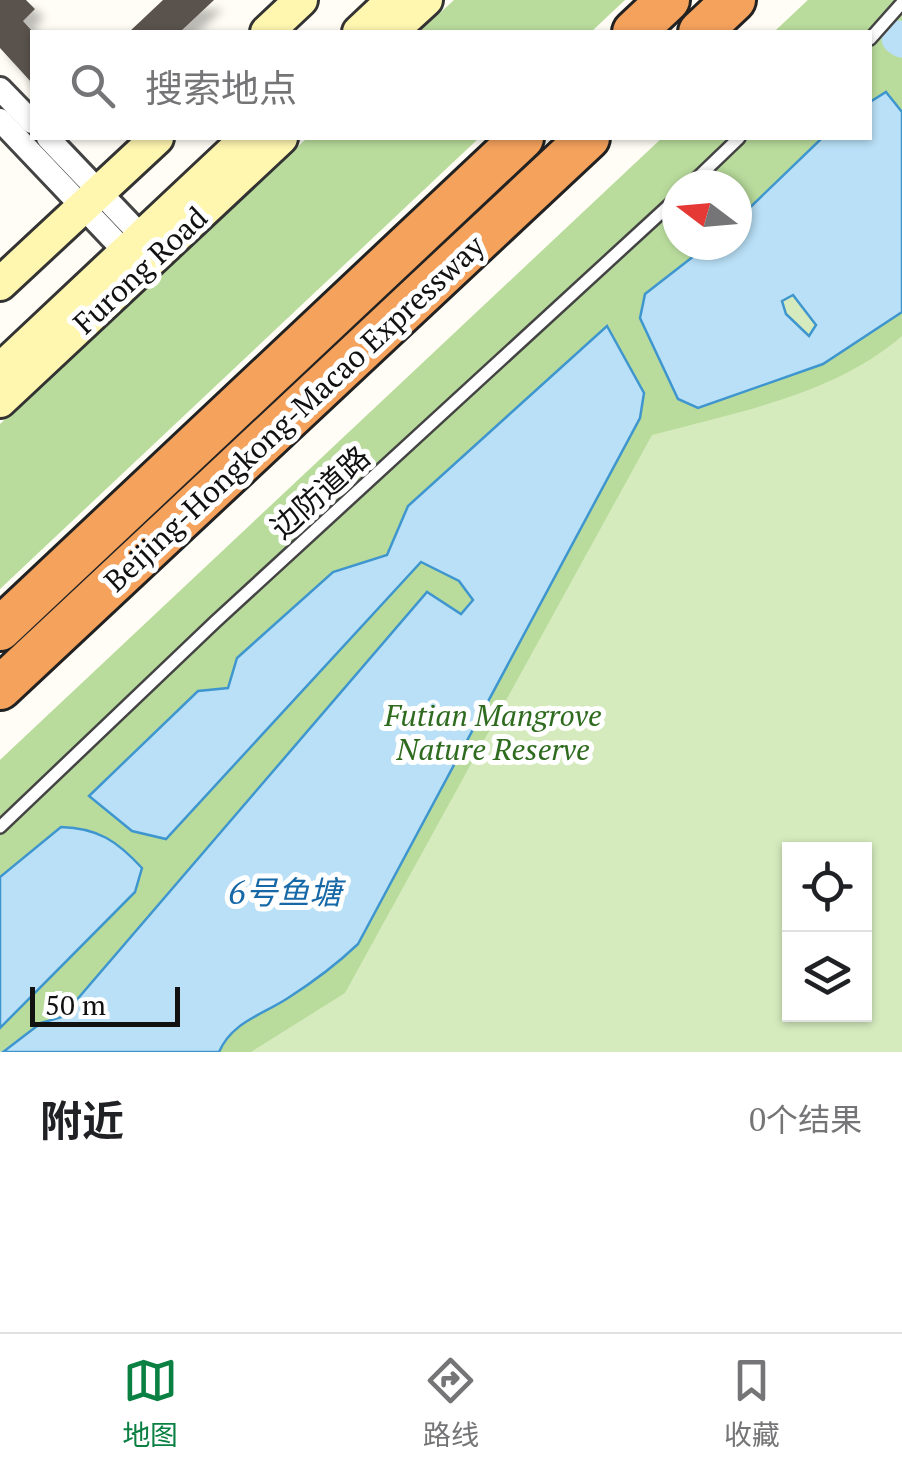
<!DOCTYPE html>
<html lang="zh">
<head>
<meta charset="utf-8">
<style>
	:root { --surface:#fff; --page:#f6f6f6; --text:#202124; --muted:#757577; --line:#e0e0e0; --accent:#0b8043 }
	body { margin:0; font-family:"PT Serif","Noto Sans SC",serif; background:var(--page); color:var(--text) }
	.controls { position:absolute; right:30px; bottom:30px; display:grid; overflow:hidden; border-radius:0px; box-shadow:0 2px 8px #0004 }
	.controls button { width:90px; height:90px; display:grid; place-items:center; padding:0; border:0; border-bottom:2px solid var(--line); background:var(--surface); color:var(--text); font:50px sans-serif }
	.compass { position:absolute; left:662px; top:170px; width:90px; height:90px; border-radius:50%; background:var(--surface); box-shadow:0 2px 8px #0004; rotate:286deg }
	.scale { position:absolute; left:30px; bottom:25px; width:150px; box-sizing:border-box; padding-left:10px; border:5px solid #111; border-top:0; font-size:28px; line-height:35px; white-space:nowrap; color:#111; -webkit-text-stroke:8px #fff; paint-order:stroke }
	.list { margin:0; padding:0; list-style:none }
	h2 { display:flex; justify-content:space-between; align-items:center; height:130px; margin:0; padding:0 40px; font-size:42px }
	h2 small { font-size:32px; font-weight:400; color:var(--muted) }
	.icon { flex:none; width:55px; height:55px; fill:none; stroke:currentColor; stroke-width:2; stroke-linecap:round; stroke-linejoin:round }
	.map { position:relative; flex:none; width:902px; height:1052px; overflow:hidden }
	.search { position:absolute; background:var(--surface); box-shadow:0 2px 8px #0004; left:30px; right:30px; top:30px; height:110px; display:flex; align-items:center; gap:25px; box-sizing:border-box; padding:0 35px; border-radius:0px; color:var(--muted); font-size:38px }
	.sheet { height:280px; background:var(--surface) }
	nav { display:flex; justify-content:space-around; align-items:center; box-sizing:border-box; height:140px; border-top:2px solid var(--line); background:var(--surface); font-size:28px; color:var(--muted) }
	nav a { display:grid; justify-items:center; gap:5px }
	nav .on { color:var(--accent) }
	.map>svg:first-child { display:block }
	.green { fill:#d5ebbd; fill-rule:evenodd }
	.forest { fill:#b9dc9c }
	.water { fill:#b9e0f7; stroke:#3f96cf; stroke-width:2.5; fill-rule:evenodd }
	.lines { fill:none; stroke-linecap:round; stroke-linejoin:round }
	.river { stroke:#b9e0f7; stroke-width:35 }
	.building { fill:#5a524d; filter:url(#shadow) }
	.lane-casing { stroke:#444; stroke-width:16 }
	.street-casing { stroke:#444; stroke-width:28 }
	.secondary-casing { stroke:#333; stroke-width:38 }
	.highway-casing { stroke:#222; stroke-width:48 }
	.lane { stroke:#fff; stroke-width:11 }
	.street { stroke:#fff; stroke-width:22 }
	.secondary { stroke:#fff6b0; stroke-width:32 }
	.highway { stroke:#f5a25d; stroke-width:42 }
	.labels { text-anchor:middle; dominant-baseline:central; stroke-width:10; stroke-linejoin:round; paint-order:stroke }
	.street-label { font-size:30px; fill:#111; stroke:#fff }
	.park-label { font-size:30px; font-style:italic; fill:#2f6b1f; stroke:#fff }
	.water-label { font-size:32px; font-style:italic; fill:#1768a6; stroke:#fff }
</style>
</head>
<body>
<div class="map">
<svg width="902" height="1052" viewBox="0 0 902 1052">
	<defs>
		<filter id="shadow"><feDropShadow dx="9" dy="9" stdDeviation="5" flood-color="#0004"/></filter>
	</defs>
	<rect width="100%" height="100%" fill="#fffdf5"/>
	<!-- green -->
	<path class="green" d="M808 0H902V1052H0V760L662 138H870V32H774ZM677 185H737V245H677ZM790 849H864V1014H790Z"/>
	<!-- forest -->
	<g class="forest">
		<polygon points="454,0 625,0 591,32 419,32"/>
		<polygon points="808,0 902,0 902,112 886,93 870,102 870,32 774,32"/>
		<polygon points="307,138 479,138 0,589 0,424"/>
		<path d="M662 138H822L737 220V185H677V245H708L645 294 823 364 902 312V336C834 395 737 412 652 435L345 993 251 1052H219L237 1026 283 1001 358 944 640 418 442 478 409 506 387 555 333 572 228 688 90 797 132 831 166 838 422 561 459 581 473 600 461 614 427 592 62 1017 41 1023 0 1052V1028L135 892 142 868 61 827 0 877V760Z"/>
	</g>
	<!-- water -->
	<g class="water">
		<path d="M886 92 902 112V312L823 364 698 408 678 399 640 318 645 294 708 245H737V220L822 138H870V102ZM793 295 816 325 809 336 786 314 782 301Z"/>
		<path d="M607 326 644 393 640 418 358 944C336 965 313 982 288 998 262 1015 232 1022 219 1052H3L41 1023 62 1017 427 592 461 614 473 600 459 581 421 562 166 839 132 831 89 796 198 691 228 688 237 658 333 572 387 555 408 506Z"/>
		<path d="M61 827C98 828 117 841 142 868L135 892 0 1028V877Z"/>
	</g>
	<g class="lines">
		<!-- river -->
		<polyline class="river" points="899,38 902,40"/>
	</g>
	<!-- building -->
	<g class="building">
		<polygon points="0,0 26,0 35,9 23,21 32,31 32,83 0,48"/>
		<polygon points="163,0 214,0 180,32 129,32"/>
	</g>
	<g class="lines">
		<defs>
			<g id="lane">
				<polyline points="870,39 902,3"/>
				<polyline points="690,185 739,138"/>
				<polyline points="0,827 215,622 677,198"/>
			</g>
			<g id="street">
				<polyline points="0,89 32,122"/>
				<polyline points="0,120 135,262"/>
				<polyline points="48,138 152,247"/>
			</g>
			<g id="secondary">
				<polyline points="267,32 301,0"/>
				<polyline points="359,32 393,0"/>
				<polyline points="391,32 426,0"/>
				<polyline points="0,284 157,138"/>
				<polyline points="0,370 247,138"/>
				<polyline points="0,401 281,138"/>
			</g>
			<g id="highway">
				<polyline points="634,32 668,0"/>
				<polyline points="700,32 734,0"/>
				<polyline points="0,629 522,138"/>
				<polyline points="0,688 588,138"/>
			</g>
		</defs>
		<!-- lane casing -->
		<use href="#lane" class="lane-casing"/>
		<!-- street casing -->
		<use href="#street" class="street-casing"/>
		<!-- secondary casing -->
		<use href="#secondary" class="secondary-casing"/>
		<!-- highway casing -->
		<use href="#highway" class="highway-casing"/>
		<!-- lane -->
		<use href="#lane" class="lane"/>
		<!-- street -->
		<use href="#street" class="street"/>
		<!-- secondary -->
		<use href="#secondary" class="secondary"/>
		<!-- highway -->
		<use href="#highway" class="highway"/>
	</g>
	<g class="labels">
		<!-- street labels -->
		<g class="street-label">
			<text transform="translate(140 270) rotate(-43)">Furong Road</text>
			<text transform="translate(294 413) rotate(-43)">Beijing-Hongkong-Macao Expressway</text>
			<text transform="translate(320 492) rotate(-42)">边防道路</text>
		</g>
		<!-- park labels -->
		<g class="park-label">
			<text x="493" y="715">Futian Mangrove<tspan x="493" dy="34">Nature Reserve</tspan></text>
		</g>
		<!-- water labels -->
		<g class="water-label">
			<text x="285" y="892">6号鱼塘</text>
		</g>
	</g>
</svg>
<div class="controls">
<button><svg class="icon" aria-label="locate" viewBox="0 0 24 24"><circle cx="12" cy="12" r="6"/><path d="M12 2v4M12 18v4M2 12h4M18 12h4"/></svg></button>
<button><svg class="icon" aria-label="layers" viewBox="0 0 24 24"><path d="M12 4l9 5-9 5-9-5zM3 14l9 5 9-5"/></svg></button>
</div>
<svg class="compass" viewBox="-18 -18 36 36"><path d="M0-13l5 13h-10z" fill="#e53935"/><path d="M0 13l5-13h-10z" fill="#757577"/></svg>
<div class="scale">50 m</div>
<div class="search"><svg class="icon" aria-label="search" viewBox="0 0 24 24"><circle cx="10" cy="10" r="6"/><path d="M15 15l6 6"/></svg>搜索地点</div>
</div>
<section class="sheet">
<h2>附近<small>0个结果</small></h2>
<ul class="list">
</ul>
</section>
<nav>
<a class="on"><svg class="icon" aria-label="map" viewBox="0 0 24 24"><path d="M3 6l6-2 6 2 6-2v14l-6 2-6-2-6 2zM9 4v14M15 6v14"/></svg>地图</a>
<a><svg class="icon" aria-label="directions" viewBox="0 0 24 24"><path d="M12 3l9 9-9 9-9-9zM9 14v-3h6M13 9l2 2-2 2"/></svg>路线</a>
<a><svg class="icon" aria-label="saved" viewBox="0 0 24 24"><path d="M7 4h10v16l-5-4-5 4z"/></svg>收藏</a>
</nav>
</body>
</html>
